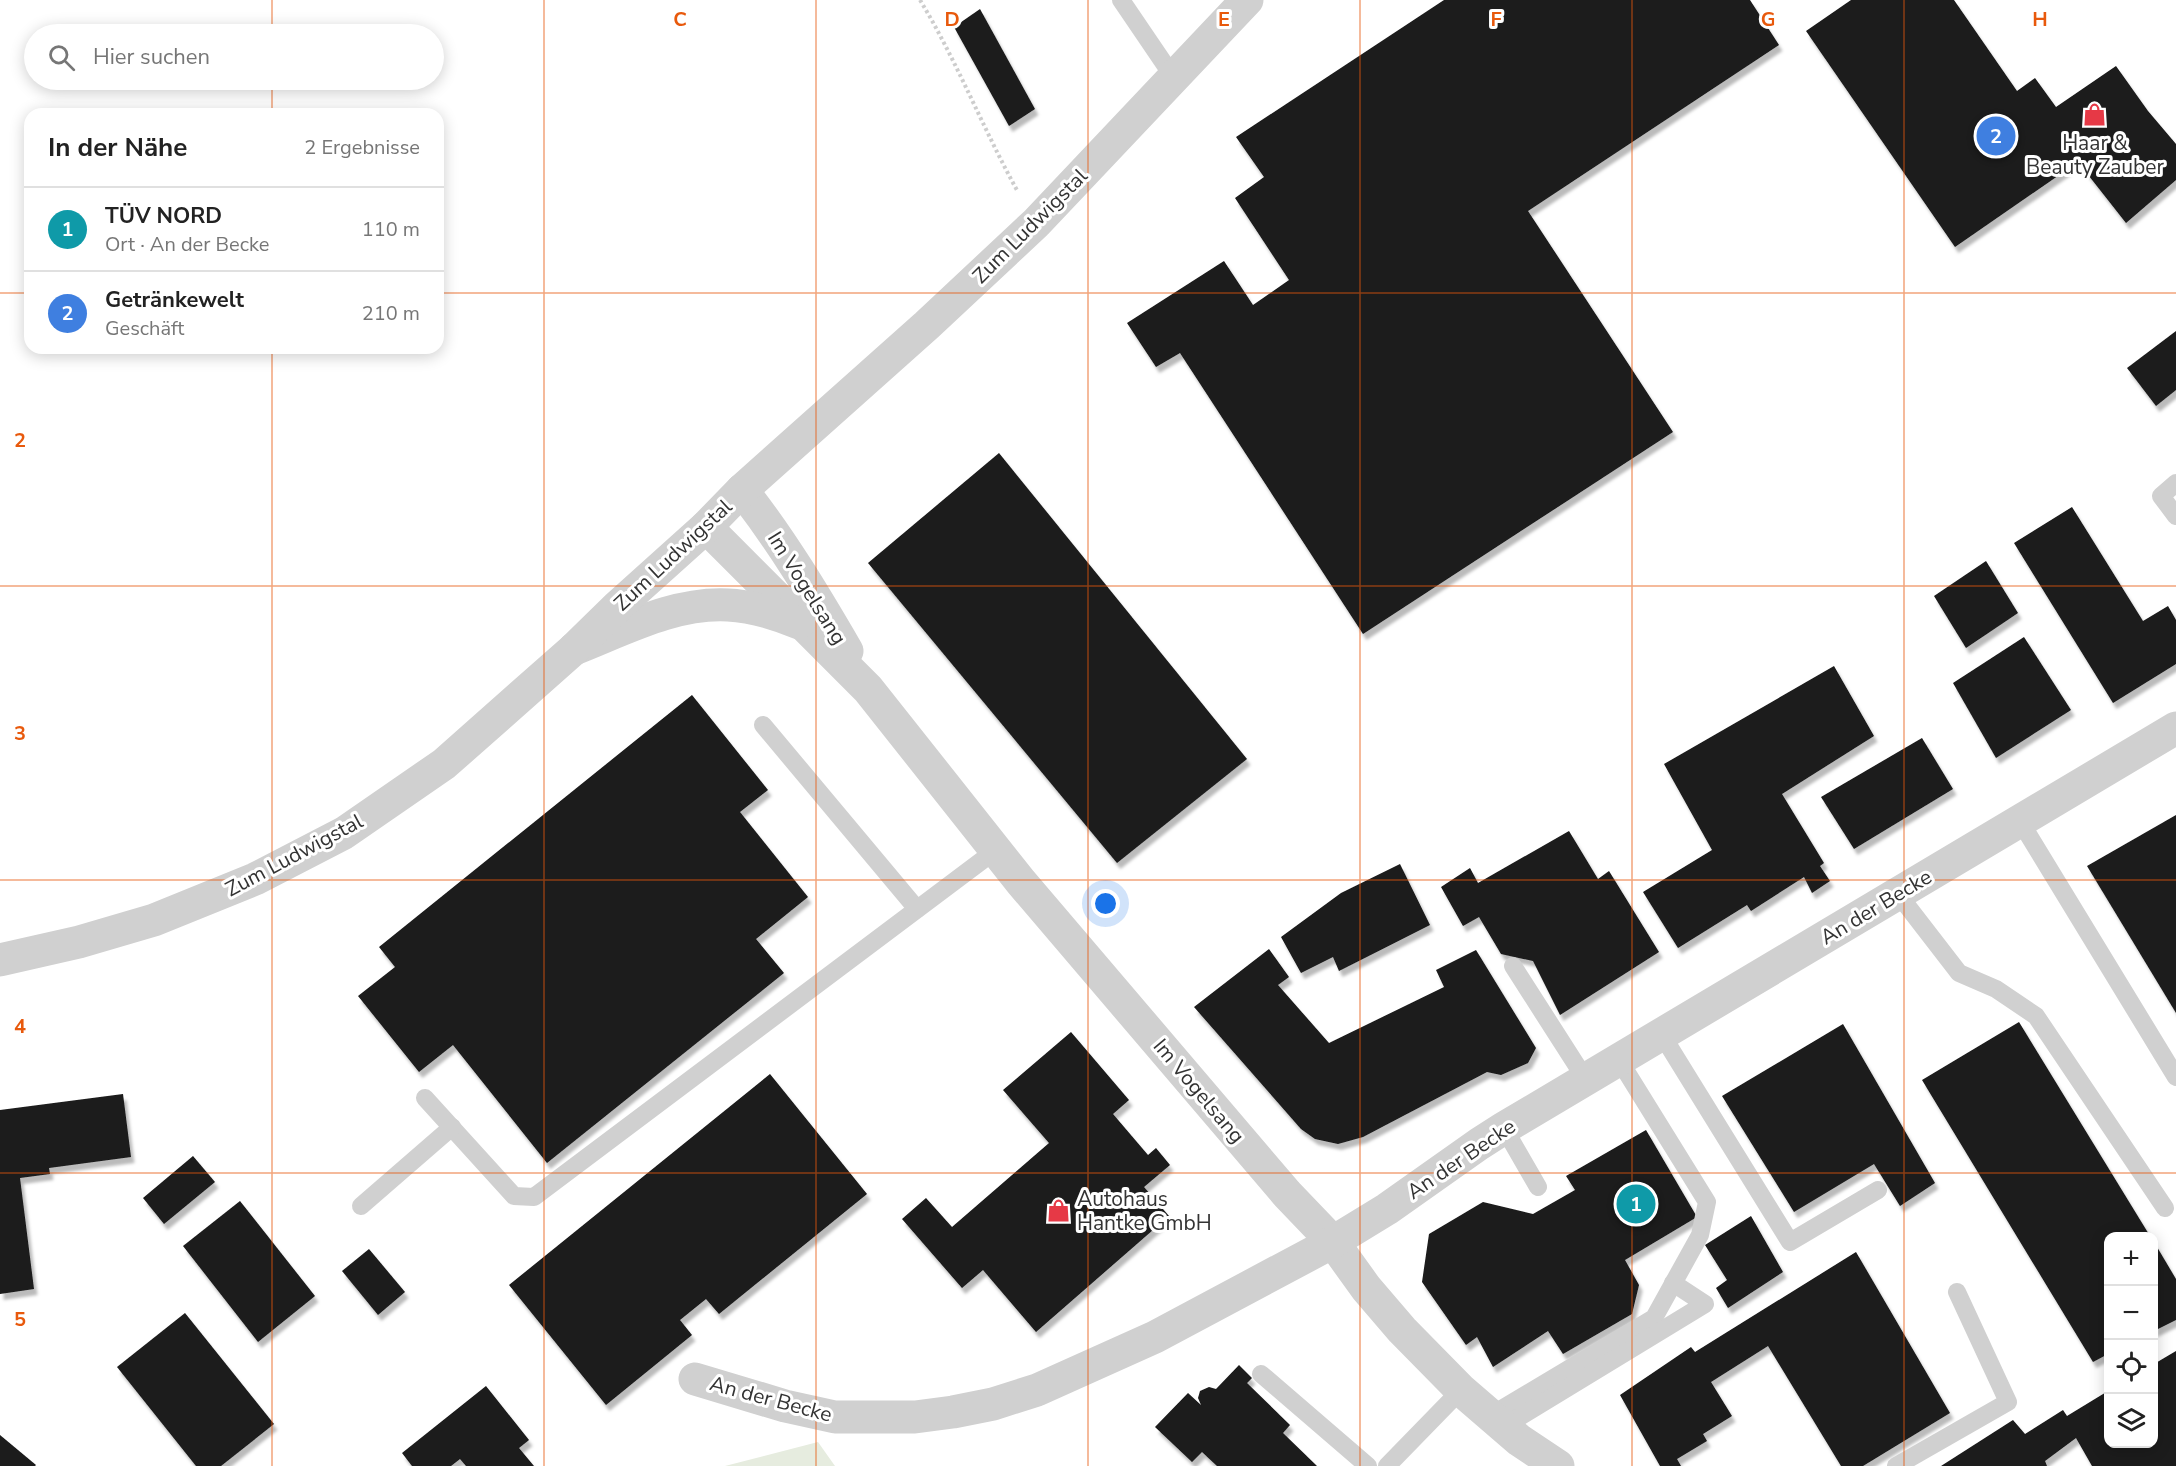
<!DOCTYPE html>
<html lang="de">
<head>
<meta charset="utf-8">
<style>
	:root { --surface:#fff; --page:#f2f2f2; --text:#222; --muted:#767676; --line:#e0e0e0; --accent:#b45309 }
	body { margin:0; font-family:"Nunito Sans",sans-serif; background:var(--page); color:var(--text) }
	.controls { position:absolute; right:18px; bottom:18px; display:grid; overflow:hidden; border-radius:12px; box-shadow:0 3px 15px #0003 }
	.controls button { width:54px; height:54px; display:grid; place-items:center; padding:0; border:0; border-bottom:2px solid var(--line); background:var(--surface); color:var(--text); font:30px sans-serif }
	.you { position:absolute; left:1106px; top:904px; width:21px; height:21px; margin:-15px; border:4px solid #fff; border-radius:50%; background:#1a73e8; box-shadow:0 0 0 9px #1a73e833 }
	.badge { display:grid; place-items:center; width:39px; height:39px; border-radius:50%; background:var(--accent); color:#fff; font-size:20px; font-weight:700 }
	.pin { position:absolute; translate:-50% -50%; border:3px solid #fff; box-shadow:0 2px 6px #0006 }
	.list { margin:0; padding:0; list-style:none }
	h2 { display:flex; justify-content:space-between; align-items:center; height:78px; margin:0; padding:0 24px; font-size:26px }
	h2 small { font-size:20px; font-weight:400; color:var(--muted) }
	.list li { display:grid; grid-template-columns:39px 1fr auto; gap:18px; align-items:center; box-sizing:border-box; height:84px; padding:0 24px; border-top:2px solid var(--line) }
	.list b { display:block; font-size:22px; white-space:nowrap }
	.list p { margin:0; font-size:20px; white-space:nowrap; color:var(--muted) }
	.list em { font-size:20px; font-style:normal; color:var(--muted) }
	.icon { flex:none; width:33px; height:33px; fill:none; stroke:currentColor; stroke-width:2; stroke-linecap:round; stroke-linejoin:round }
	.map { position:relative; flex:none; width:2176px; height:1466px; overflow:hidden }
	.search { position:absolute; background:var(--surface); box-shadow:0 3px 15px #0003; left:24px; top:24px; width:420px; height:66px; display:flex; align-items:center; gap:15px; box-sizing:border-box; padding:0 21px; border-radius:33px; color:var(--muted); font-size:22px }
	.panel { position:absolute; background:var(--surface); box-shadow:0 3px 15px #0003; left:24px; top:108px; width:420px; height:246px; border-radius:18px }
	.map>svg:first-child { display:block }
	.green { fill:#e6ecdf }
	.building { fill:#1a1a1a; filter:url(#shadow) }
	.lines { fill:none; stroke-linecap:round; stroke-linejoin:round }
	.path { stroke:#cdcdcd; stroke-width:4; stroke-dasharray:3 3; stroke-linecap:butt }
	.service { stroke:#d0d0d0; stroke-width:18 }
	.minor { stroke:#d0d0d0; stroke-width:33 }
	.tertiary { stroke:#d0d0d0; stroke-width:33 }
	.grid { fill:none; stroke:#e8590c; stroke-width:1.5; stroke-opacity:0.55 }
	.labels { text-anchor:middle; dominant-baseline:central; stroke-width:6; stroke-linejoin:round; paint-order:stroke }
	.poi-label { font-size:21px; fill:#333; stroke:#fff }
	.street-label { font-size:21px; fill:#333; stroke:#fff }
	.grid-label { font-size:20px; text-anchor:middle; font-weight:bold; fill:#e8590c; stroke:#fff; stroke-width:6; stroke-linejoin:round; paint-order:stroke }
</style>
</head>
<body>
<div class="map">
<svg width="2176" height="1466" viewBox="0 0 2176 1466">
	<defs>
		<filter id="shadow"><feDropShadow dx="3.5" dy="6" stdDeviation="1.5" flood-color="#0004"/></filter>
	</defs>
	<rect width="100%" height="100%" fill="#fff"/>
	<!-- green -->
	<polygon class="green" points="818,1442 835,1466 725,1466"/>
	<!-- building -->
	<g class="building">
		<polygon points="1444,0 1750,0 1779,45 1528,211 1673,432 1363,634 1180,353 1156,367 1127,323 1224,261 1253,305 1289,280 1235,198 1264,177 1236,137"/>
		<polygon points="1851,0 1954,0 2017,91 2035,78 2056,107 2116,66 2148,111 2176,144 2176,180 2126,223 2078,162 1955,247 1806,31"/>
		<polygon points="980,9 1035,109 1009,126 954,27"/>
		<polygon points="2176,331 2176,390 2156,406 2127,368"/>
		<polygon points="999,453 1247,759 1117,863 868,563"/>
		<polygon points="2072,507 2143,621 2168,606 2176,620 2176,664 2113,703 2014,543"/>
		<polygon points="1986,561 2018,613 1966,648 1934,596"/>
		<polygon points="2024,637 2071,710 1996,758 1953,683"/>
		<polygon points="1834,666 1874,736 1782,794 1824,863 1820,866 1830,881 1812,893 1804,877 1751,911 1747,905 1678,948 1643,892 1712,850 1664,764"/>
		<polygon points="692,695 768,790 740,812 808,897 756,939 784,973 547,1163 453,1045 419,1072 358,996 395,967 379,947"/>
		<polygon points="1922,738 1953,789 1854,849 1821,797"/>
		<polygon points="2176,815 2176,1013 2087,866"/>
		<polygon points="1569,831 1598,879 1609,871 1659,952 1560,1015 1533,961 1501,954 1479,917 1463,926 1441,887 1470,868 1478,883"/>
		<polygon points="1400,864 1430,925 1339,971 1333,957 1301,973 1281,937 1341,893"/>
		<polygon points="1269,949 1289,977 1278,985 1329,1043 1444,987 1436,970 1476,950 1536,1048 1528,1063 1501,1075 1487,1072 1363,1137 1338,1144 1315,1139 1301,1129 1194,1007"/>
		<polygon points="2019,1022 2150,1236 2108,1236 2108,1354 2093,1362 1922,1080"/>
		<polygon points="1843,1024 1935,1183 1900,1206 1874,1164 1794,1212 1722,1096"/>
		<polygon points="1071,1032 1129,1100 1113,1114 1148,1155 1156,1148 1170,1165 1144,1187 1169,1216 1036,1332 983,1270 962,1288 902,1219 926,1198 952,1227 1049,1143 1003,1090"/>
		<polygon points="770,1074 867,1194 719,1314 706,1299 680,1320 692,1335 606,1405 509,1285"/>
		<polygon points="123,1094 131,1157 49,1168 50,1174 20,1178 34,1289 0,1294 0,1110"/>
		<polygon points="1646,1130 1697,1217 1625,1260 1639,1285 1632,1314 1563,1354 1548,1331 1493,1367 1477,1337 1466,1345 1422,1282 1429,1234 1483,1202 1533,1214 1575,1190 1566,1176"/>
		<polygon points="193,1156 215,1182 164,1224 143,1198"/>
		<polygon points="240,1201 315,1296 258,1342 183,1246"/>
		<polygon points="1751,1216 1783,1272 1728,1308 1716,1288 1727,1280 1705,1245"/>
		<polygon points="2154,1242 2176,1279 2176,1320 2154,1331"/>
		<polygon points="369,1249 405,1292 378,1315 342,1271"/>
		<polygon points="1856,1252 1950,1413 1863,1466 1841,1466 1768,1346 1711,1382 1732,1416 1703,1434 1707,1441 1677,1459 1681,1466 1660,1466 1620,1395 1691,1347 1695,1352"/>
		<polygon points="185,1313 274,1424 221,1466 196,1466 117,1367"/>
		<polygon points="2176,1351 2176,1466 2092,1466 2076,1438 2045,1461 2047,1466 1941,1466 2013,1420 2025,1434 2063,1410 2067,1416 2108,1391 2108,1444 2154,1444 2154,1364"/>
		<polygon points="1239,1365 1252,1378 1247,1383 1290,1425 1283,1433 1317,1466 1217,1466 1202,1452 1192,1462 1155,1427 1188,1393 1201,1405 1198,1398 1200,1391 1209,1387 1216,1389"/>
		<polygon points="486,1386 529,1440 519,1448 534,1466 466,1466 460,1459 451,1466 412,1466 402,1453"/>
		<polygon points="0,1435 36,1465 35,1466 0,1466"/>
	</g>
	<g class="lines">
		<!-- path -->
		<path class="path" d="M920 0C957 61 983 129 1018 192"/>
		<!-- service -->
		<g class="service">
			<polyline points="1121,0 1174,78"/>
			<polyline points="2176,483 2161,496 2176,516"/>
			<polyline points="763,725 917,909"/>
			<polyline points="2020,821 2176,1077"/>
			<polyline points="1898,894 1959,973 1996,989 2036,1016 2165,1208"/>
			<polyline points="1513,966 1586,1080"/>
			<polyline points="1662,1035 1790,1242 1878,1190"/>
			<polyline points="425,1098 514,1196 534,1197 996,850"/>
			<polyline points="1504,1128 1538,1187"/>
			<polyline points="361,1206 452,1127"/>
			<polyline points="1261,1374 1368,1466"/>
			<polyline points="1490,1416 1654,1318 1700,1235 1707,1202 1619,1060"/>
			<polyline points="1503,1427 1705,1304 1673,1283"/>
			<polyline points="1387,1466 1461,1390"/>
			<polyline points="1896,1466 2008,1402 1957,1292"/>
		</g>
		<!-- minor -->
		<g class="minor">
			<path d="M742 490C782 541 815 596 847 651"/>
			<polyline points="706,527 868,689 1021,882 1287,1194 1333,1242 1366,1288 1402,1330 1461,1390 1519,1440 1558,1466"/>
			<path d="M574 649C623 630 674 602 728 605 752 606 777 614 799 623"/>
			<polyline points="695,1379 785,1406 835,1417 915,1417 953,1412 993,1404 1037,1390 1155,1337 1333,1242 1387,1209 1479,1144 1504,1128 2176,728"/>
		</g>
		<!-- tertiary -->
		<polyline class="tertiary" points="0,960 79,942 154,920 255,879 344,833 444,764 574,649 617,607 706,527 742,490 927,325 1036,223 1247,0"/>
	</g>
	<!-- grid -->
	<path class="grid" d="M272 0V34M544 0V1466M816 0V1466M1088 0V1466M1360 0V1466M1632 0V1466M1904 0V1466M272 80V114M0 293H30M438 293H2176M272 348V1466M0 586H2176M0 880H2176M0 1173H2176"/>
	<!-- icons -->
	<defs>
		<symbol id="shop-bare" viewBox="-9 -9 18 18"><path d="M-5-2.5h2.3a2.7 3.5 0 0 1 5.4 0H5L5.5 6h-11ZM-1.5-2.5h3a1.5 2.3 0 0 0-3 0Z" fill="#e63946" stroke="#fff" stroke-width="2.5" paint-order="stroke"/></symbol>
	</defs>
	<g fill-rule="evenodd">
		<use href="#shop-bare" x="2078" y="98" width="33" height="33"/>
		<use href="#shop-bare" x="1042" y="1194" width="33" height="33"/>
	</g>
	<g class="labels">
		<!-- poi labels -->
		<g class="poi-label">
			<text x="2095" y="143">Haar &amp;<tspan x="2095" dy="24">Beauty Zauber</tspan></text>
			<text x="1077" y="1199" text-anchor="start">Autohaus<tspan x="1077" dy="24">Hantke GmbH</tspan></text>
		</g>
		<!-- street labels -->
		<g class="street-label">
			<text transform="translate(1030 226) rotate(-45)">Zum Ludwigstal</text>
			<text transform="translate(673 555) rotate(-43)">Zum Ludwigstal</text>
			<text transform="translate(807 588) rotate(58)">Im Vogelsang</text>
			<text transform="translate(294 855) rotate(-28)">Zum Ludwigstal</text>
			<text transform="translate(1876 907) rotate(-31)">An der Becke</text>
			<text transform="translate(1199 1091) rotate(50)">Im Vogelsang</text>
			<text transform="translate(1461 1159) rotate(-34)">An der Becke</text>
			<text transform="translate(771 1399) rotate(15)">An der Becke</text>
		</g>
	</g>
	<g class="grid-label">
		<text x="680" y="26">C</text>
		<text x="952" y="26">D</text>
		<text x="1224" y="26">E</text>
		<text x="1496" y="26">F</text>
		<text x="1768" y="26">G</text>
		<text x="2040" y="26">H</text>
		<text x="20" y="447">2</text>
		<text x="20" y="740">3</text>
		<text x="20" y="1033">4</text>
		<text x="20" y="1326">5</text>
	</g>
</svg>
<div class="controls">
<button>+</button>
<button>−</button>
<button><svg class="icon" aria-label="locate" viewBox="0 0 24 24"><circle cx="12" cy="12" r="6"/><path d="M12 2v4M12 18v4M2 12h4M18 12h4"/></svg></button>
<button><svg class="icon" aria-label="layers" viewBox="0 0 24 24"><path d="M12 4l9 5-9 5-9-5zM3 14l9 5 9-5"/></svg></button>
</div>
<div class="you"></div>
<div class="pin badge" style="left:1636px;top:1204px;background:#0f9aa8">1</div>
<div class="pin badge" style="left:1996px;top:136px;background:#3f7fe0">2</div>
<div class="search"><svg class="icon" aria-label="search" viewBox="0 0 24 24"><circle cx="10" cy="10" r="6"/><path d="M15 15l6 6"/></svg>Hier suchen</div>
<section class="panel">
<h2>In der Nähe<small>2 Ergebnisse</small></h2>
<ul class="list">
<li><span class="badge" style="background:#0f9aa8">1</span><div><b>TÜV NORD</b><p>Ort · An der Becke</p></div><em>110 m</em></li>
<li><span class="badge" style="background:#3f7fe0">2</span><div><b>Getränkewelt</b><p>Geschäft</p></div><em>210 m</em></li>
</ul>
</section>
</div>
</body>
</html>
